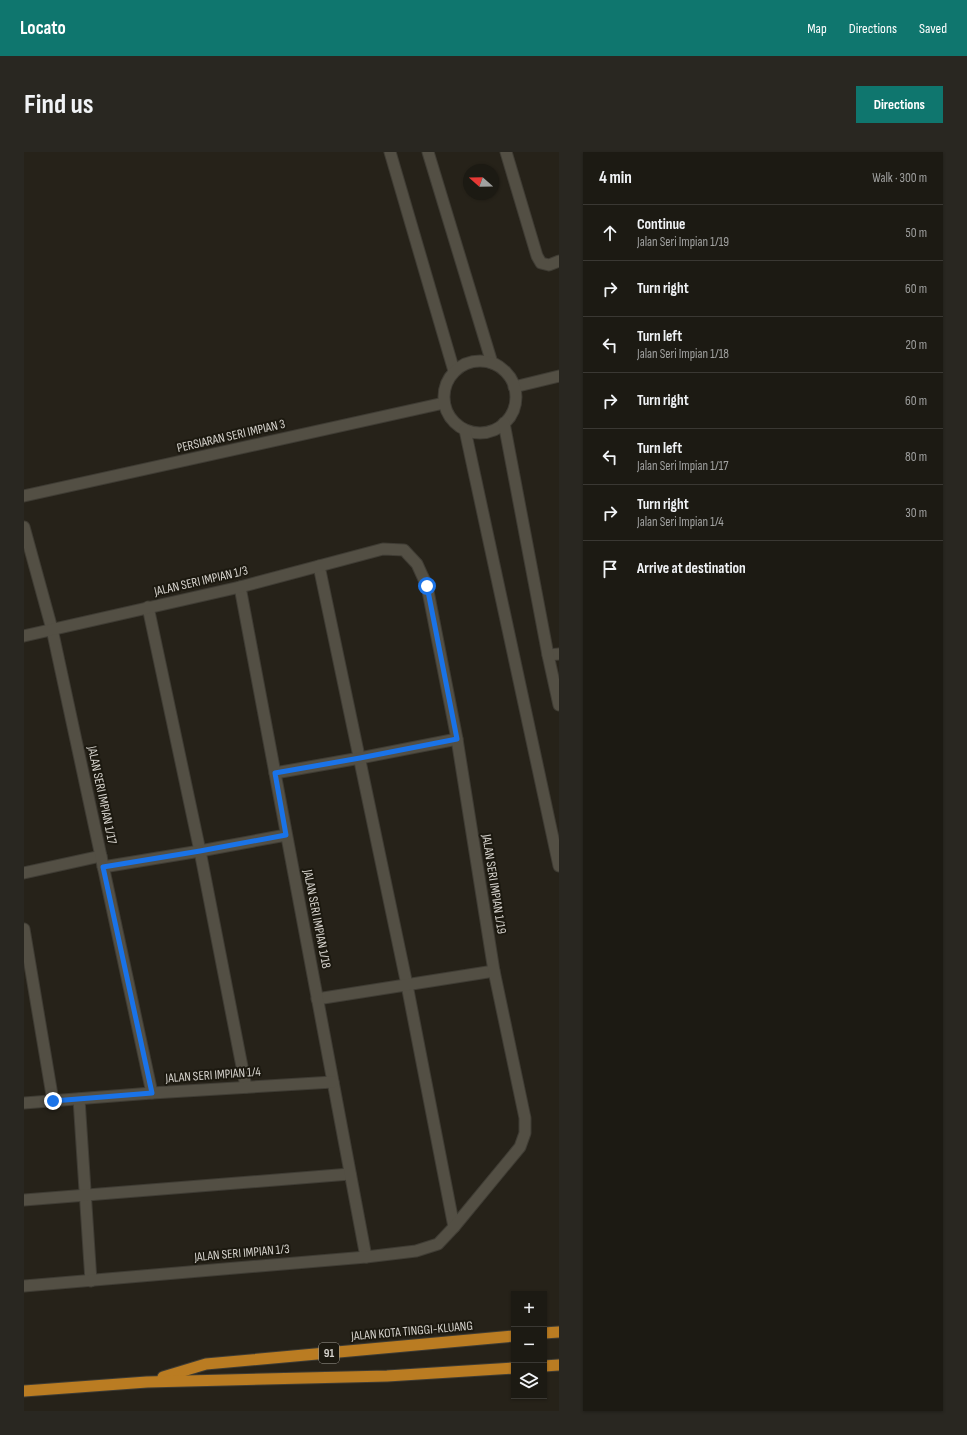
<!DOCTYPE html>
<html lang="en">
<head>
<meta charset="utf-8">
<style>
	:root { --surface:#1c1a13; --page:#292721; --text:#f1f3f6; --muted:#a0a1a0; --line:#3a3833; --accent:#0f766e }
	body { margin:0; font-family:"Sofia Sans Condensed",sans-serif; background:var(--page); color:var(--text) }
	.controls { position:absolute; right:12px; bottom:12px; display:grid; overflow:hidden; border-radius:0px; box-shadow:0 1px 3px #0004 }
	.controls button { width:36px; height:36px; display:grid; place-items:center; padding:0; border:0; border-bottom:1px solid var(--line); background:var(--surface); color:var(--text); font:20px sans-serif }
	.compass { position:absolute; left:439px; top:12px; width:36px; height:36px; border-radius:50%; background:var(--surface); box-shadow:0 1px 3px #0004; rotate:290deg }
	.stop { position:absolute; width:12px; height:12px; margin:-9px; border:3px solid #1a73e8; border-radius:50%; background:#fff }
	.stop.end { background:#1a73e8; border-color:#fff; box-shadow:0 1px 4px #0008 }
	.list { margin:0; padding:0; list-style:none }
	h2 { display:flex; justify-content:space-between; align-items:center; height:52px; margin:0; padding:0 16px; font-size:17px }
	h2 small { font-size:13px; font-weight:400; color:var(--muted) }
	.list li { display:grid; grid-template-columns:26px 1fr auto; gap:12px; align-items:center; box-sizing:border-box; height:56px; padding:0 16px; border-top:1px solid var(--line) }
	.list b { display:block; font-size:15px; white-space:nowrap }
	.list p { margin:0; font-size:13px; white-space:nowrap; color:var(--muted) }
	.list em { font-size:13px; font-style:normal; color:var(--muted) }
	.icon { flex:none; width:22px; height:22px; fill:none; stroke:currentColor; stroke-width:2; stroke-linecap:round; stroke-linejoin:round }
	.map { position:relative; flex:none; width:535px; height:1259px; overflow:hidden; border-radius:0px }
	header { display:flex; align-items:center; gap:24px; box-sizing:border-box; height:56px; padding:0 20px; background:var(--accent); color:#fff }
	header strong { font-size:19px }
	nav { display:flex; gap:22px; margin-inline-start:auto; font-size:14px }
	.intro { display:flex; align-items:center; justify-content:space-between; box-sizing:border-box; height:96px; padding:0 24px }
	h1 { margin:0; font-size:28px }
	.button { padding:10px 18px; border-radius:0px; background:var(--accent); color:#fff; font-size:14px; font-weight:700 }
	main { display:flex; gap:24px; padding:0 24px }
	aside { flex:1; background:var(--surface); border-radius:0px; box-shadow:0 1px 3px #0004 }
	.map>svg:first-child { display:block }
	.lines { fill:none; stroke-linecap:round; stroke-linejoin:round }
	.service-casing { stroke:#3f3c34; stroke-width:13 }
	.minor-casing { stroke:#3f3c34; stroke-width:13 }
	.tertiary-casing { stroke:#3f3c34; stroke-width:13 }
	.trunk-casing { stroke:#3f3c34; stroke-width:13 }
	.service { stroke:#534f44; stroke-width:11 }
	.minor { stroke:#534f44; stroke-width:11 }
	.tertiary { stroke:#534f44; stroke-width:11 }
	.trunk { stroke:#ba7c22; stroke-width:11 }
	.route { stroke:#1a73e8; stroke-width:5 }
	.labels { text-anchor:middle; dominant-baseline:central; stroke-width:4; stroke-linejoin:round; paint-order:stroke }
	.shield { fill:#1c1910; stroke:#9e9b94; stroke-width:1 }
	.shield-label { font-size:12px; font-weight:bold; fill:#d6d3cd }
	.street-label { font-size:13px; fill:#d6d3cd; stroke:#1c1910 }
</style>
</head>
<body>
<header>
<strong>Locato</strong>
<nav><a>Map</a><a>Directions</a><a>Saved</a></nav>
</header>
<div class="intro"><h1>Find us</h1><a class="button">Directions</a></div>
<main>
<div class="map">
<svg width="535" height="1259" viewBox="0 0 535 1259">
	<rect width="100%" height="100%" fill="#262219"/>
	<g class="lines">
		<defs>
			<g id="service">
				<polyline points="295,414 383,833 430,1075"/>
				<polyline points="124,455 176,699 222,935"/>
				<polyline points="251,621 336,606 433,587"/>
				<polyline points="79,715 176,699 262,683"/>
				<polyline points="0,721 77,704"/>
				<polyline points="0,777 29,949"/>
				<polyline points="293,847 470,819"/>
				<polyline points="55,947 67,1129"/>
				<polyline points="0,1048 326,1022"/>
			</g>
			<g id="minor">
				<polyline points="482,0 513,104 517,111 525,113 535,109"/>
				<polyline points="490,235 535,224"/>
				<polyline points="0,344 420,251"/>
				<polyline points="0,375 28,477 128,941"/>
				<polyline points="216,435 342,1105"/>
				<polyline points="0,484 216,435 359,397 380,398 393,412 403,434 433,587 470,819 501,966 501,981 496,995 430,1075 414,1092 392,1099 342,1105 0,1134"/>
				<polyline points="524,503 535,502"/>
				<polyline points="0,951 128,941 309,930"/>
			</g>
			<g id="tertiary">
				<polyline points="366,0 430,219"/>
				<polyline points="404,0 468,211"/>
				<circle cx="456" cy="245" r="36"/>
				<polyline points="480,271 524,503 535,553"/>
				<polyline points="441,278 535,714"/>
			</g>
			<g id="trunk">
				<polyline points="520,1181 535,1180"/>
				<polyline points="520,1214 535,1213"/>
				<polyline points="139,1225 182,1212 490,1184"/>
				<polyline points="0,1239 123,1230 363,1224 490,1216"/>
			</g>
		</defs>
		<!-- service casing -->
		<use href="#service" class="service-casing"/>
		<!-- minor casing -->
		<use href="#minor" class="minor-casing"/>
		<!-- tertiary casing -->
		<use href="#tertiary" class="tertiary-casing"/>
		<!-- trunk casing -->
		<use href="#trunk" class="trunk-casing"/>
		<!-- service -->
		<use href="#service" class="service"/>
		<!-- minor -->
		<use href="#minor" class="minor"/>
		<!-- tertiary -->
		<use href="#tertiary" class="tertiary"/>
		<!-- trunk -->
		<use href="#trunk" class="trunk"/>
	</g>
	<g class="lines">
		<!-- route -->
		<polyline class="route" points="29,949 128,941 79,715 176,699 262,683 251,621 336,606 433,587 403,434"/>
	</g>
	<g class="labels">
		<!-- shield labels -->
		<rect class="shield" x="295" y="1191" width="20" height="20" rx="3"/>
		<g class="shield-label">
			<text x="305" y="1201">91</text>
		</g>
		<!-- street labels -->
		<g class="street-label">
			<text transform="translate(207 284) rotate(-13)">PERSIARAN SERI IMPIAN 3</text>
			<text transform="translate(177 429) rotate(-13)">JALAN SERI IMPIAN 1/3</text>
			<text transform="translate(78 643) rotate(78)">JALAN SERI IMPIAN 1/17</text>
			<text transform="translate(470 732) rotate(81)">JALAN SERI IMPIAN 1/19</text>
			<text transform="translate(293 767) rotate(79)">JALAN SERI IMPIAN 1/18</text>
			<text transform="translate(189 923) rotate(-4)">JALAN SERI IMPIAN 1/4</text>
			<text transform="translate(218 1101) rotate(-5)">JALAN SERI IMPIAN 1/3</text>
			<text transform="translate(388 1179) rotate(-5)">JALAN KOTA TINGGI-KLUANG</text>
		</g>
	</g>
</svg>
<div class="controls">
<button>+</button>
<button>−</button>
<button><svg class="icon" aria-label="layers" viewBox="0 0 24 24"><path d="M12 4l9 5-9 5-9-5zM3 14l9 5 9-5"/></svg></button>
</div>
<svg class="compass" viewBox="-18 -18 36 36"><path d="M0-13l5 13h-10z" fill="#e53935"/><path d="M0 13l5-13h-10z" fill="#a0a1a0"/></svg>
<div class="stop" style="left:403px;top:434px"></div>
<div class="stop end" style="left:29px;top:949px"></div>
</div>
<aside>
<h2>4 min<small>Walk · 300 m</small></h2>
<ul class="list">
<li><svg class="icon" aria-label="ahead" viewBox="0 0 24 24"><path d="M12 20V5M6 11l6-6 6 6"/></svg><div><b>Continue</b><p>Jalan Seri Impian 1/19</p></div><em>50 m</em></li>
<li><svg class="icon" aria-label="right" viewBox="0 0 24 24"><path d="M7 20v-9h11M14 6l5 5-5 5"/></svg><div><b>Turn right</b></div><em>60 m</em></li>
<li><svg class="icon" aria-label="left" viewBox="0 0 24 24"><path d="M17 20v-9H6M10 6l-5 5 5 5"/></svg><div><b>Turn left</b><p>Jalan Seri Impian 1/18</p></div><em>20 m</em></li>
<li><svg class="icon" aria-label="right" viewBox="0 0 24 24"><path d="M7 20v-9h11M14 6l5 5-5 5"/></svg><div><b>Turn right</b></div><em>60 m</em></li>
<li><svg class="icon" aria-label="left" viewBox="0 0 24 24"><path d="M17 20v-9H6M10 6l-5 5 5 5"/></svg><div><b>Turn left</b><p>Jalan Seri Impian 1/17</p></div><em>80 m</em></li>
<li><svg class="icon" aria-label="right" viewBox="0 0 24 24"><path d="M7 20v-9h11M14 6l5 5-5 5"/></svg><div><b>Turn right</b><p>Jalan Seri Impian 1/4</p></div><em>30 m</em></li>
<li><svg class="icon" aria-label="arrive" viewBox="0 0 24 24"><path d="M6 21V4h12l-3 4 3 4H6"/></svg><div><b>Arrive at destination</b></div></li>
</ul>
</aside>
</main>
</body>
</html>
